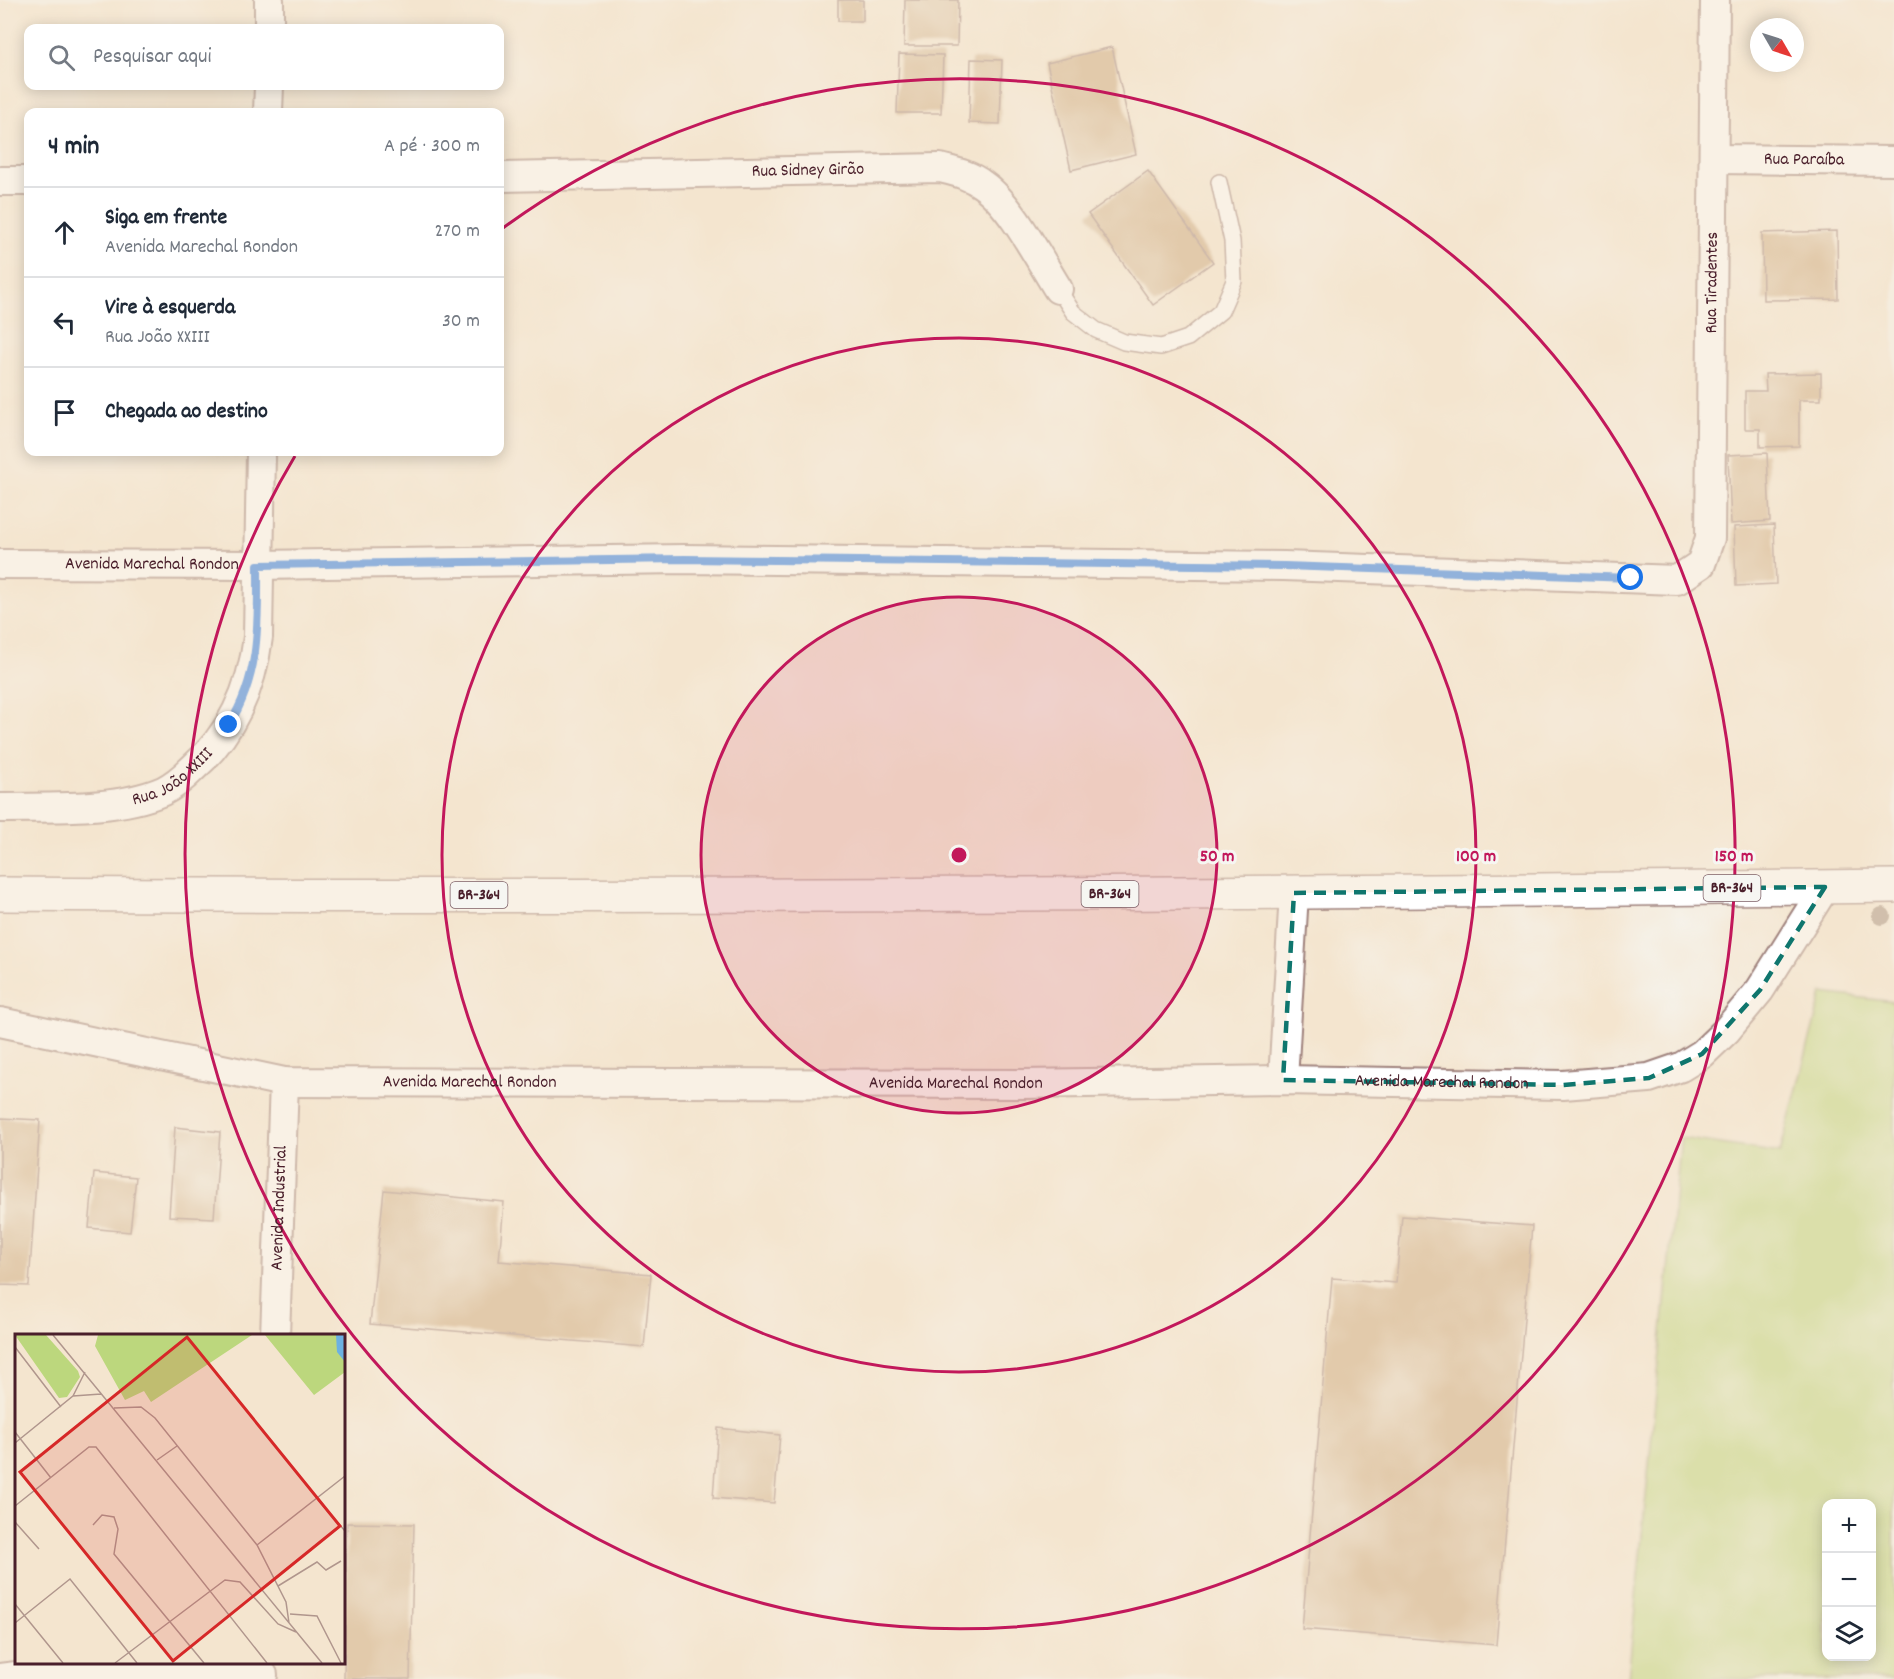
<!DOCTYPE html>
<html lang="pt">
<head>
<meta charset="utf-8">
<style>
	:root { --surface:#fff; --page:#f6f6f7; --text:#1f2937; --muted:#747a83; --line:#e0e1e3 }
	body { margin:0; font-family:Dekko,sans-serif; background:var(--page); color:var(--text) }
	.controls { position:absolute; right:18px; bottom:18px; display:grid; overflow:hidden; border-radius:12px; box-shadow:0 3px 15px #0003 }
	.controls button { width:54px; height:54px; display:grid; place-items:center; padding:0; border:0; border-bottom:2px solid var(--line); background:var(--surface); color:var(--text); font:30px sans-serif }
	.compass { position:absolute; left:1750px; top:18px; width:54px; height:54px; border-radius:50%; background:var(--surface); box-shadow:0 3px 15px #0003; rotate:129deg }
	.stop { position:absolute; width:18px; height:18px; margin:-14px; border:4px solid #1a73e8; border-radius:50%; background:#fff }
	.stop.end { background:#1a73e8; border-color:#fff; box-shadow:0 2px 6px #0008 }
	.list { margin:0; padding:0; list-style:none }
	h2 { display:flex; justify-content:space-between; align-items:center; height:78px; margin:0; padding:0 24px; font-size:26px }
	h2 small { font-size:20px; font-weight:400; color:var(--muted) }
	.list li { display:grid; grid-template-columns:39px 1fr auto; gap:18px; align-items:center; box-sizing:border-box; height:90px; padding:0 24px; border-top:2px solid var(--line) }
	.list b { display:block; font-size:22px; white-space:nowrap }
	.list p { margin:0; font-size:20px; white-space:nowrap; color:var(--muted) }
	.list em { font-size:20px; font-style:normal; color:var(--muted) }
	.icon { flex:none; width:33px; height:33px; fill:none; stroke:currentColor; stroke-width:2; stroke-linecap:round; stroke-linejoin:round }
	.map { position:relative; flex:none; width:1894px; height:1679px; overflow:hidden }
	.search { position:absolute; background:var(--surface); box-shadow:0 3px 15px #0003; left:24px; top:24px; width:480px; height:66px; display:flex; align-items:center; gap:15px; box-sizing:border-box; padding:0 21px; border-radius:12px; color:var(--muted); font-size:22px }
	.panel { position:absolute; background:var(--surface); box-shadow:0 3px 15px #0003; left:24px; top:108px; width:480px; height:348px; border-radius:12px }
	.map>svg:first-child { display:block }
	.green { fill:#bcd77d; stroke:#837b54; stroke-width:1.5; fill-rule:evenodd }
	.building { fill:#cca87e }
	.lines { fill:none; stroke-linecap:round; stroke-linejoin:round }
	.lane-casing { stroke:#9f827d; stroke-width:18 }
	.street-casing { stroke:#9f827d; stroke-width:32 }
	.highway-casing { stroke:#9f827d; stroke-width:36 }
	.lane { stroke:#fff; stroke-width:15 }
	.street { stroke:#fff; stroke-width:28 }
	.highway { stroke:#fff; stroke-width:33 }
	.tree { fill:#a69180 }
	.route { stroke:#1a73e8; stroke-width:8 }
	.marked { fill:none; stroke:#0f766e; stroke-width:4.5; stroke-dasharray:12 8; stroke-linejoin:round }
	.ring { fill:none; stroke:#c2185b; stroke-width:3 }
	.labels { text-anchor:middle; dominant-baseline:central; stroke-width:6; stroke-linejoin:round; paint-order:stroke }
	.shield { fill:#f6f6f2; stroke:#7e6067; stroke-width:1.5 }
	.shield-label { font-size:16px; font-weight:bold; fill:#4a1f2b }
	.street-label { font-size:18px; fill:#4a1f2b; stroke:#f6f6f2 }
	.inset-road { fill:none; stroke:#b0968d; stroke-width:1.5 }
	.view { fill:#d62828; fill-opacity:0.15; stroke:#d62828; stroke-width:3 }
	.inset-edge { fill:none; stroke:#4a1f2b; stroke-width:3 }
	.centre { fill:#c2185b; stroke:#f6f6f2; stroke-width:3 }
	.ring-label { font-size:18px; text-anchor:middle; font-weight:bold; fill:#c2185b; stroke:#f6f6f2; stroke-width:6; stroke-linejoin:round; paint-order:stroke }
</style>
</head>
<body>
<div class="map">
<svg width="1894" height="1679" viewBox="0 0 1894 1679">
	<rect width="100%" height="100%" fill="#f6f6f2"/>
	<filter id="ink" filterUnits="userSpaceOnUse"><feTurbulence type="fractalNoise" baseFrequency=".0167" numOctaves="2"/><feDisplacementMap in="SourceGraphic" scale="12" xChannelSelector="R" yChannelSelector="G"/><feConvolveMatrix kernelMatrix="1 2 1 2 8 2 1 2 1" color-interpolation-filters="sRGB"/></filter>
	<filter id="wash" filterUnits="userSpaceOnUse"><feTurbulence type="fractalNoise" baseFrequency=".008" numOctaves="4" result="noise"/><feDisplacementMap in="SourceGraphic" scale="24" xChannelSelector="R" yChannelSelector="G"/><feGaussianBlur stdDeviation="1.35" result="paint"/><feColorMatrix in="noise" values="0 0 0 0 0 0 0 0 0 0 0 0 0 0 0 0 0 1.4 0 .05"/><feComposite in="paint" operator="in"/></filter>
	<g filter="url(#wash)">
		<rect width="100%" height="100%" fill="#f4e5cf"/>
		<!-- green -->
		<path class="green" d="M1822 993 1894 1002V1679H1628L1681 1138 1780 1153ZM1826 1504H1872V1656H1826Z"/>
		<g id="blocks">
			<!-- building -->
			<g class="building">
				<rect x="838" y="0" width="25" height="21"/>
				<polygon points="905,0 958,0 957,46 904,46"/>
				<polygon points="1112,47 1136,154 1071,170 1047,63"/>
				<polygon points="899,54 943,55 941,113 897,113"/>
				<polygon points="971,59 1002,60 1000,124 969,123"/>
				<polygon points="1148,171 1213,262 1153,305 1088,214"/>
				<polygon points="1837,231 1838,299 1763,300 1762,233"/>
				<polygon points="1821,373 1821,400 1799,400 1799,446 1760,447 1760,429 1745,429 1745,391 1766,391 1765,374"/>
				<polygon points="1767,453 1770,521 1731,524 1728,455"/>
				<polygon points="1774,525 1776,584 1736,586 1734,527"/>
				<polygon points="0,1118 40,1120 29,1286 0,1285"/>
				<polygon points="175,1127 220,1132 214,1218 169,1216"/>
				<polygon points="94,1173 136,1177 130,1232 89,1228"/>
				<polygon points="384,1190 504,1202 499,1261 651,1274 644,1347 370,1324"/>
				<polygon points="1402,1216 1532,1226 1496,1645 1302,1629 1332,1278 1396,1283"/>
				<polygon points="718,1428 780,1435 774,1503 713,1498"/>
				<polygon points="347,1523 414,1524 410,1679 344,1679"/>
			</g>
		</g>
	</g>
	<g filter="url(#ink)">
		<use href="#blocks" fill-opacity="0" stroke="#9f827d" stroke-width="1.5"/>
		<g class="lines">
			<defs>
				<polyline id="lane" points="1058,289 1073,312 1096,330 1124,342 1161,347 1188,338 1221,311 1234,281 1232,241 1219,182"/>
				<g id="street">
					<polyline points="269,28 269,0"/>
					<polyline points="268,112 269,86"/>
					<path id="s1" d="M1714 159 1894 161"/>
					<path id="s2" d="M500 177 940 168C956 172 970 175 983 185 1011 204 1039 259 1058 289"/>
					<polyline points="0,181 28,181"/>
					<path id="s3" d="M0 564 258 565 684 559 1284 566 1677 580 1701 564 1710 538 1715 0"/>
					<path id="s4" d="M0 808C51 807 116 811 163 791 173 786 184 777 192 769 231 735 252 688 258 637L261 452"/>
					<path id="s5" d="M0 1022 284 1082 1023 1084 1283 1080 1563 1085 1649 1078 1681 1067 1702 1054 1726 1031 1760 990 1825 887"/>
					<polyline points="1283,1080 1294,893"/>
					<path id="s6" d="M275 1336 284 1082"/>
					<polyline points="0,1678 66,1670 263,1675"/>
				</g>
				<path id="highway" d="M0 894C631 898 1263 894 1894 886"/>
			</defs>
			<!-- lane casing -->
			<use href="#lane" class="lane-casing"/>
			<!-- street casing -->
			<use href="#street" class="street-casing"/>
			<!-- highway casing -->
			<use href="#highway" class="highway-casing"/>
			<!-- lane -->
			<use href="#lane" class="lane"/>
			<!-- street -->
			<use href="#street" class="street"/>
			<!-- highway -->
			<use href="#highway" class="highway"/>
		</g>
		<!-- trees -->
		<circle class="tree" cx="1882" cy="916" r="9"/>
	</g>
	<g class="lines" filter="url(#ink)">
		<!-- route -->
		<path class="route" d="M229 725C261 674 258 622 258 565L684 559 1284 566 1631 578"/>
	</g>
	<!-- marked area -->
	<path d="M0 0H1894V1679H0ZM1825 887 1760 990 1702 1054 1649 1078 1563 1085 1283 1080 1294 893Z" fill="#f4e5cf" fill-opacity=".55" fill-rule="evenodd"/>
	<path class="marked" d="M1825 887 1760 990 1702 1054 1649 1078 1563 1085 1283 1080 1294 893Z"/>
	<!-- distance rings -->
	<circle cx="959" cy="855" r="258" fill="#c2185b" fill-opacity=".12"/>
	<g class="ring">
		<circle cx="959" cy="855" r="258"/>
		<circle cx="959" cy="855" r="517"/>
		<path d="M503 228A775 775 0 1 1 295 456"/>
	</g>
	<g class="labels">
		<!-- shield labels -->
		<g class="shield">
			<rect x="1703.5" y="875" width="57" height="26" rx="4.5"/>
			<rect x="1081.5" y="881" width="57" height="26" rx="4.5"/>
			<rect x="450.5" y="882" width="57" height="26" rx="4.5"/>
		</g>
		<g class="shield-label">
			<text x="1732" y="888">BR-364</text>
			<text x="1110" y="894">BR-364</text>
			<text x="479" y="895">BR-364</text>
		</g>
		<!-- street labels -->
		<g class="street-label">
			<text stroke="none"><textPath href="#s1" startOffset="90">Rua Paraíba</textPath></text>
			<text stroke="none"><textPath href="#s2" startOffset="308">Rua Sidney Girão</textPath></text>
			<text stroke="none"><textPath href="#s3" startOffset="1989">Rua Tiradentes</textPath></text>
			<text stroke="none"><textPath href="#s3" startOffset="152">Avenida Marechal Rondon</textPath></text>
			<text stroke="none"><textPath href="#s4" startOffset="180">Rua João XXIII</textPath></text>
			<text stroke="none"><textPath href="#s5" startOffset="476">Avenida Marechal Rondon</textPath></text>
			<text stroke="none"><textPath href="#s5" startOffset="962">Avenida Marechal Rondon</textPath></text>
			<text stroke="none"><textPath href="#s5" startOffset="1448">Avenida Marechal Rondon</textPath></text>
			<text stroke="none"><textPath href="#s6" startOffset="128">Avenida Industrial</textPath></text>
		</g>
	</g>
	<!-- overview -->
	<g transform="translate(15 1334)">
		<rect width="330" height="330" fill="#f4e5cf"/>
		<path d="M0 1H31L63 37 65 43 52 63 44 64ZM83 1H237L136 68 129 57 110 66 80 12ZM250 1H330V38L299 61Z" fill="#bcd77d"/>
		<path d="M321 1H330V28L322 18Z" fill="#6cb1e2"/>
		<path class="inset-road" d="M38 1 307 329M0 13 46 73M58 62 70 38M99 74 126 73 140 84 242 211 271 268 274 289M0 98 36 144M0 109 58 62 86 60M142 126 162 112M303 166 330 197M0 172 74 113H81L252 329M0 188 24 215M78 191 87 181 99 183 103 195 99 220 189 329M242 211 330 142M263 252 302 228 311 236 326 227M0 270 48 329M275 280 302 282 326 329M0 289 55 245 122 329M100 329 210 246 225 248 263 290 281 298"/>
		<path class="view" d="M172 3 325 192 158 327 5 138Z"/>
		<rect width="330" height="330" class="inset-edge"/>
	</g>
	<circle cx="959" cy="855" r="9" class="centre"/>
	<g class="ring-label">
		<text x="1217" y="861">50 m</text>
		<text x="1476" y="861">100 m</text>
		<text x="1734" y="861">150 m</text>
	</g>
</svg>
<div class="controls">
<button>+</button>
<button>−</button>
<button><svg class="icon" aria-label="layers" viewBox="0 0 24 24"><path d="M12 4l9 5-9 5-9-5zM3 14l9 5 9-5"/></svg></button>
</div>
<svg class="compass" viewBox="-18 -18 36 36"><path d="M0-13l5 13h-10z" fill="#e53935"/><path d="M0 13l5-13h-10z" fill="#747a83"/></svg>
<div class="stop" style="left:1631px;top:578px"></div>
<div class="stop end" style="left:229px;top:725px"></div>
<div class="search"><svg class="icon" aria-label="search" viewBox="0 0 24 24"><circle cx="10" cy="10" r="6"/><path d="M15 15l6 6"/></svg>Pesquisar aqui</div>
<section class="panel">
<h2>4 min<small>A pé · 300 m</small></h2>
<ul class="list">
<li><svg class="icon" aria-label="ahead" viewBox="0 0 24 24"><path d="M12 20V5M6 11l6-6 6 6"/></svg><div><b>Siga em frente</b><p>Avenida Marechal Rondon</p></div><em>270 m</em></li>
<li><svg class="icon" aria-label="left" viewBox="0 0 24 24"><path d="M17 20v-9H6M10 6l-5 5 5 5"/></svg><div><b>Vire à esquerda</b><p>Rua João XXIII</p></div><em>30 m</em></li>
<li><svg class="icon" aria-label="arrive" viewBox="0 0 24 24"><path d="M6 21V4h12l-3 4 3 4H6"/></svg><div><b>Chegada ao destino</b></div></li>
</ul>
</section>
</div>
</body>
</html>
